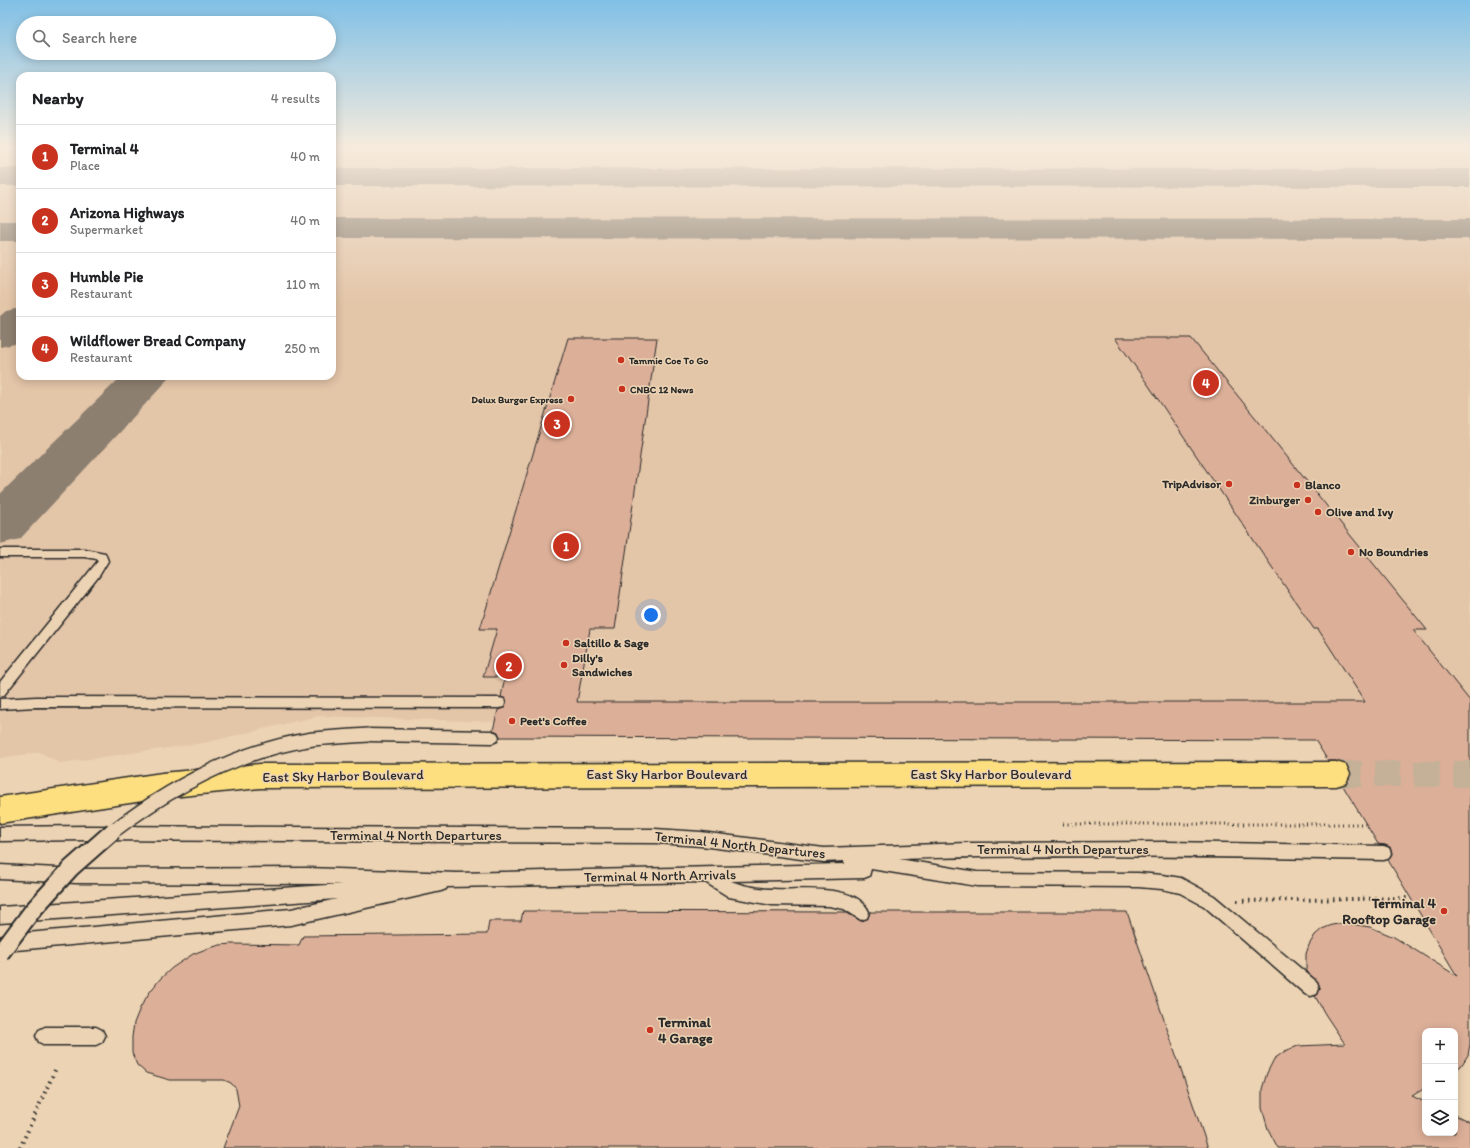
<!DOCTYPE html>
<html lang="en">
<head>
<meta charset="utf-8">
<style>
	:root { --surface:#fff; --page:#f2f2f2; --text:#202124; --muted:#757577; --line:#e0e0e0; --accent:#c8321e }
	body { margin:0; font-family:Itim,sans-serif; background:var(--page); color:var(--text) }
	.controls { position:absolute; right:12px; bottom:12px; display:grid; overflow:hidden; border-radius:8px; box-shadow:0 2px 10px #0003 }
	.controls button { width:36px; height:36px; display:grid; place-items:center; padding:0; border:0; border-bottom:1px solid var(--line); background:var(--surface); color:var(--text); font:20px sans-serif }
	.you { position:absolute; left:651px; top:615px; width:14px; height:14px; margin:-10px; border:3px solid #fff; border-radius:50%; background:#1a73e8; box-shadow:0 0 0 6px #1a73e833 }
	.badge { display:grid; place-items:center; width:26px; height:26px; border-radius:50%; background:var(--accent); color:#fff; font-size:13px; font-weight:700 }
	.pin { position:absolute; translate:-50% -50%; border:2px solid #fff; box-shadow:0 1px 4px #0006 }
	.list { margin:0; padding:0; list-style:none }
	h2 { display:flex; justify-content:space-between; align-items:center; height:52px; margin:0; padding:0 16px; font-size:17px }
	h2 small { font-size:13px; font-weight:400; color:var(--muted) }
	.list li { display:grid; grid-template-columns:26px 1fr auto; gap:12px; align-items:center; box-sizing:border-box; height:64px; padding:0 16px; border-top:1px solid var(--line) }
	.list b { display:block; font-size:15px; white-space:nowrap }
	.list p { margin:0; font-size:13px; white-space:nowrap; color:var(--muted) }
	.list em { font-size:13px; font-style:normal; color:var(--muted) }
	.icon { flex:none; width:22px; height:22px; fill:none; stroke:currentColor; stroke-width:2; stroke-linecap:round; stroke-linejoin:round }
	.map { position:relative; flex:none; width:1470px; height:1148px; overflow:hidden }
	.search { position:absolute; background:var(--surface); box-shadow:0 2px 10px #0003; left:16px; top:16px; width:320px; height:44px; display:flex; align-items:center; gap:10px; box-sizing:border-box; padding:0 14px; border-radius:22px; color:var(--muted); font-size:15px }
	.panel { position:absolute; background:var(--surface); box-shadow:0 2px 10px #0003; left:16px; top:72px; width:320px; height:308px; border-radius:12px }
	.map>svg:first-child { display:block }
	.built { fill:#e3c5a8 }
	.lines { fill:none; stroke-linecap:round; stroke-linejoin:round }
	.taxiway { fill:#8c7f6f; fill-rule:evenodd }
	.building { fill:#dcaf98; stroke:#2b2b2b }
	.primary-tunnel { stroke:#c5b198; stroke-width:26; stroke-dasharray:26 13; stroke-linecap:butt }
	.service-casing { stroke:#2b2b2b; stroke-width:3 }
	.primary-casing { stroke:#2b2b2b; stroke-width:3 }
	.path-far1 { stroke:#2b2b2b; stroke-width:3; stroke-dasharray:1 3.5; stroke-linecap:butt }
	.path { stroke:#2b2b2b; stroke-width:4; stroke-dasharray:1.5 4.5; stroke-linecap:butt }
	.service { fill:#ecd3b3; fill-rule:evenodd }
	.primary { fill:#fedf80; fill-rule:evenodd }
	.service-bridge-far1-casing { stroke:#2b2b2b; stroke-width:16; stroke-linecap:butt }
	.service-bridge-casing { stroke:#2b2b2b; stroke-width:20; stroke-linecap:butt }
	.service-bridge-far1 { stroke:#ecd3b3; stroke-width:13 }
	.service-bridge { stroke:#ecd3b3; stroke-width:16 }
	.poi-dot { fill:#c8321e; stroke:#ecd3b3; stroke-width:1.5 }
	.labels { text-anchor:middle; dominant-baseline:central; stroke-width:3; stroke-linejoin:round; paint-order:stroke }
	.far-poi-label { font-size:10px; font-weight:bold; fill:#2b2b2b; stroke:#ecd3b3; text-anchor:start }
	.poi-label { font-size:12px; font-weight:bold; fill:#2b2b2b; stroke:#ecd3b3; text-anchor:start }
	.near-street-label { font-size:14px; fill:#2b2b2b; stroke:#ecd3b3 }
	.near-poi-label { font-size:14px; font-weight:bold; fill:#2b2b2b; stroke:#ecd3b3; text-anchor:end }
</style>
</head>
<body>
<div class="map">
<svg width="1470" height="1148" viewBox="0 0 1470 1148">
	<rect width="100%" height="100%" fill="#ecd3b3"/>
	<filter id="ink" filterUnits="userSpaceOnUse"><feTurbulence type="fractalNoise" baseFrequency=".025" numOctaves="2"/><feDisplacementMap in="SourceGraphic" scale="8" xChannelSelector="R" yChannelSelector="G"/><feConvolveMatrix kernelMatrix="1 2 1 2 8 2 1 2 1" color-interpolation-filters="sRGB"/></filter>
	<g filter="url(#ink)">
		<!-- built -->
		<polygon class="built" points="0,145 20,145 20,376 332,376 332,145 1470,145 1470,724 501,722 318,716 203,743 60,763 40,752 0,758"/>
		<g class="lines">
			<!-- taxiway -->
			<g class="taxiway">
				<rect x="0" y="168" width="20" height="18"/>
				<polygon points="332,168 1470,169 1470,187 332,186"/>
				<polygon points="332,218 1470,219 1470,239 332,238"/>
				<rect x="0" y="221" width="20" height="20"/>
				<polygon points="20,308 20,340 15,344 0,347 0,316 6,311"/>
				<polygon points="122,376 169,376 163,385 20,539 0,544 0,494"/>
			</g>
		</g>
		<!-- building -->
		<g class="building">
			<polygon points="568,338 657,338 615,629 590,629 577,702 1365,702 1318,629 1314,629 1149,386 1115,338 1191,338 1427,630 1413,630 1470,701 1470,1044 1468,1055 1461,1066 1455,1070 1455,1031 1425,1031 1425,1088 1412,1096 1425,1102 1425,1133 1455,1133 1455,1115 1470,1122 1470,1148 1278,1148 1268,1129 1262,1108 1262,1089 1267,1073 1274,1059 1285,1051 1298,1046 1345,1044 1325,1014 1315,996 1318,994 1320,988 1318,982 1306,971 1306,954 1309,945 1315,935 1322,929 1332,925 1344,923 1370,927 1394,937 1457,976 1388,860 1392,854 1390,847 1385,845 1378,844 1343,786 1347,784 1351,775 1347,764 1336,761 1328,761 1315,740 500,737 498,732 493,730 498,710 504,708 506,703 505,699 501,697 505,677 483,677 497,629 480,629"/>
			<polygon points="523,911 845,912 861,921 868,918 870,912 1127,912 1208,1148 223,1148 239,1106 236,1089 231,1083 224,1080 170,1080 146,1073 137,1065 132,1053 132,1037 134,1023 140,1008 149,993 160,979 172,968 193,954 206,949 220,945 232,944 299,945 303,936 487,934 489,921 521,921"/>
		</g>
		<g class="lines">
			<!-- primary-tunnel -->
			<polyline class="primary-tunnel" points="1336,774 1470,774"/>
			<defs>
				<g id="service">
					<polygon points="0,549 84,549 105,553 108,561 99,576 4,695 0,696 0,682 98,561 97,559 84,557 0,557"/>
					<polygon points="36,697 499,698 504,699 505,703 504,707 499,708 36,707 0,709 0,699"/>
					<polygon points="368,729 492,731 497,733 499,737 497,741 492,743 368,741 363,739 361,735 363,731"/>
					<path d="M88 826 655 829 701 832 824 848 968 843 1168 842 1384 846 1389 848 1391 853 1389 858 1384 860C1222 857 1061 854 899 859L977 872 1138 873 1162 875 1181 878 1214 896 1317 982 1319 988 1317 994 1311 996 1305 994 1204 906 1180 893 1162 889 1138 887 977 886 871 869 869 876 864 878 731 881C743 886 760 889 774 889 800 891 857 883 869 912L867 918 861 920 844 909 829 906 772 905 729 897 705 882 447 887 446 889 441 891 291 925 5 951 0 949V937L5 935 291 909 337 899 0 923V907L342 884 76 883 0 879V865L76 869 307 868 457 873 845 864 844 861 824 862 701 846 655 843 88 840 0 841V827Z"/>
					<polygon points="45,1027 96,1027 102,1030 105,1036 102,1042 96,1045 45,1045 39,1042 36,1036 39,1030"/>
				</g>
				<polygon id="primary" points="1336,762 1346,765 1350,774 1346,783 1336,786 260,788 162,798 0,823 0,797 162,773 260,764"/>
			</defs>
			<!-- service casing -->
			<use href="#service" class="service-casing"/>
			<!-- primary casing -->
			<use href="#primary" class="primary-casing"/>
			<!-- path-far1 -->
			<polyline class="path-far1" points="1063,824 1366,824"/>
			<!-- path -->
			<g class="path">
				<polyline points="1237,901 1411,898"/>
				<polyline points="20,1148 55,1070"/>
			</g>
			<!-- service -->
			<use href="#service" class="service"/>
			<!-- primary -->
			<use href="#primary" class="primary"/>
			<defs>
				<path id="service-bridge-far1" d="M112 832C171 787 239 750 313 739 331 737 350 736 368 735"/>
				<polyline id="service-bridge" points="0,954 33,910 71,868 113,831"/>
			</defs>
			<!-- service-bridge-far1 casing -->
			<use href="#service-bridge-far1" class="service-bridge-far1-casing"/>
			<!-- service-bridge casing -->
			<use href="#service-bridge" class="service-bridge-casing"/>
			<!-- service-bridge-far1 -->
			<use href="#service-bridge-far1" class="service-bridge-far1"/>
			<!-- service-bridge -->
			<use href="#service-bridge" class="service-bridge"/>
		</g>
	</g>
	<!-- sky -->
	<linearGradient id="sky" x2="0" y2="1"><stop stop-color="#80c0e6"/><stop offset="0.48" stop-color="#f6ebdd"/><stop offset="1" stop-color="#f6ebdd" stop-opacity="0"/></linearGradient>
	<rect width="1470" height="305" fill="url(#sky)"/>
	<!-- markers -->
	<g class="poi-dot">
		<circle cx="621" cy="360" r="4"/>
		<circle cx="622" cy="389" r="4"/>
		<circle cx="571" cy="399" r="4"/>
		<circle cx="1229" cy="484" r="4"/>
		<circle cx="1297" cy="485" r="4"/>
		<circle cx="1308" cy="500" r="4"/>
		<circle cx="1318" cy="512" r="4"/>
		<circle cx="1351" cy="552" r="4"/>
		<circle cx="566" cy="643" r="4"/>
		<circle cx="564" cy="665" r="4"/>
		<circle cx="512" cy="721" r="4"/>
		<circle cx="1444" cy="911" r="4"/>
		<circle cx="650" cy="1030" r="4"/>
	</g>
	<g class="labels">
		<!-- far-poi labels -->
		<g class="far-poi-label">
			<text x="629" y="360">Tammie Coe To Go</text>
			<text x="630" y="389">CNBC 12 News</text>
			<text x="563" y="399" text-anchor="end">Delux Burger Express</text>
		</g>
		<!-- poi labels -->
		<g class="poi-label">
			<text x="1221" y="484" text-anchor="end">TripAdvisor</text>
			<text x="1305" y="485">Blanco</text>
			<text x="1300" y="500" text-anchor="end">Zinburger</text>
			<text x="1326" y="512">Olive and Ivy</text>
			<text x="1359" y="552">No Boundries</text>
			<text x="574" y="643">Saltillo &amp; Sage</text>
			<text x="572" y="658">Dilly's<tspan x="572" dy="14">Sandwiches</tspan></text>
			<text x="520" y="721">Peet's Coffee</text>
		</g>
		<!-- near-street labels -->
		<g class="near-street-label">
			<text x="667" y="774">East Sky Harbor Boulevard</text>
			<text x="991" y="774">East Sky Harbor Boulevard</text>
			<text transform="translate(343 776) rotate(-1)">East Sky Harbor Boulevard</text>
			<text x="416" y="835">Terminal 4 North Departures</text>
			<text transform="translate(740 845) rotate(6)">Terminal 4 North Departures</text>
			<text x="1063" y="849">Terminal 4 North Departures</text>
			<text transform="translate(660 876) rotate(-1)">Terminal 4 North Arrivals</text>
		</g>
		<!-- near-poi labels -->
		<g class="near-poi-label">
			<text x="1436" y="903">Terminal 4<tspan x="1436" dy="16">Rooftop Garage</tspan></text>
			<text x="658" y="1022" text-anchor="start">Terminal<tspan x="658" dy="16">4 Garage</tspan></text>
		</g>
	</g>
</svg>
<div class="controls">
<button>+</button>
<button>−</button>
<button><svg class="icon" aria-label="layers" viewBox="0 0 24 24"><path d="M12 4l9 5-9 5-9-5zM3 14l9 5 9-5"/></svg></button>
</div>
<div class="you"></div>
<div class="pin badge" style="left:566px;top:546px">1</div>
<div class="pin badge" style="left:509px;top:666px">2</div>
<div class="pin badge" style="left:557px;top:424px">3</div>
<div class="pin badge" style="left:1206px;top:383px">4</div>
<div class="search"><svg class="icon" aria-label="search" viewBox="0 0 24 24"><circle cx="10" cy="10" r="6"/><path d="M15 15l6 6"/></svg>Search here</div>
<section class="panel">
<h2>Nearby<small>4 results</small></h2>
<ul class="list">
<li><span class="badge">1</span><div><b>Terminal 4</b><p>Place</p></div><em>40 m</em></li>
<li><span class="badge">2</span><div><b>Arizona Highways</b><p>Supermarket</p></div><em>40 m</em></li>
<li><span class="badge">3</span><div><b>Humble Pie</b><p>Restaurant</p></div><em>110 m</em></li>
<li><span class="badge">4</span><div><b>Wildflower Bread Company</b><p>Restaurant</p></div><em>250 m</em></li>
</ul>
</section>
</div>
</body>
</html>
